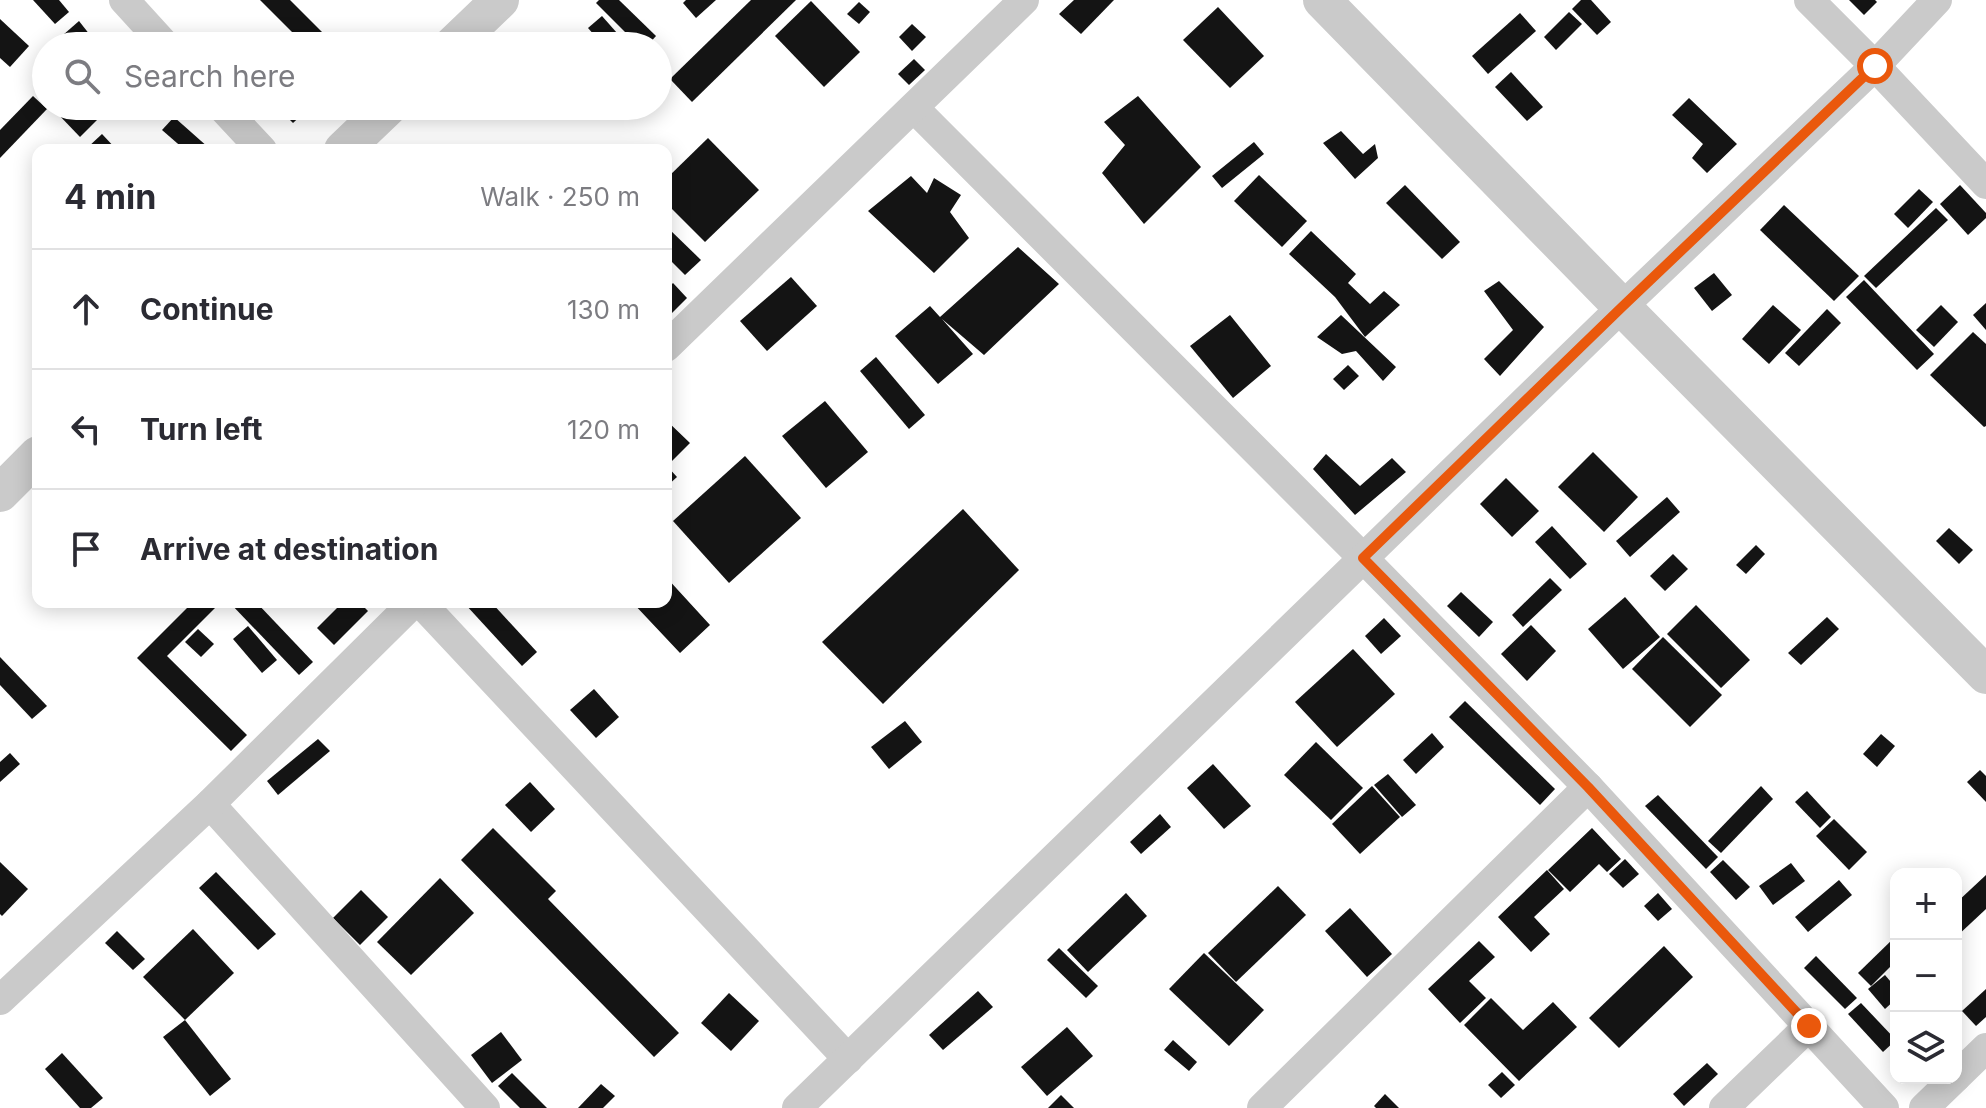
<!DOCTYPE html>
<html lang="en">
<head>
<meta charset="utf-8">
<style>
	:root { --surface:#fff; --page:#f2f2f3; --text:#2b2b33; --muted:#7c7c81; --line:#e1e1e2 }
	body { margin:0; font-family:Inter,sans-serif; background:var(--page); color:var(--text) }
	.controls { position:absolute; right:24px; bottom:24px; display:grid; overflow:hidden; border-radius:16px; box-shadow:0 4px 20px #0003 }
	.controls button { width:72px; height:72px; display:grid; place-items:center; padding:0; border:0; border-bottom:2px solid var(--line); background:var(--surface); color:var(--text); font:40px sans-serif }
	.stop { position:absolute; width:24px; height:24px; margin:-18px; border:6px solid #ea580c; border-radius:50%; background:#fff }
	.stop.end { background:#ea580c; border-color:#fff; box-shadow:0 2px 8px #0008 }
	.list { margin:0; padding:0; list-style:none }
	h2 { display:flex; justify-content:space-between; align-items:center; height:104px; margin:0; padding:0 32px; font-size:34px }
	h2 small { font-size:26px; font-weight:400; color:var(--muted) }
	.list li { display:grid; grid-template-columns:52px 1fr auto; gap:24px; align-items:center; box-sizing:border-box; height:120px; padding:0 32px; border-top:2px solid var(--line) }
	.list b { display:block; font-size:30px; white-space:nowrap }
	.list em { font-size:26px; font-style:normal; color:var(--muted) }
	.icon { flex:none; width:44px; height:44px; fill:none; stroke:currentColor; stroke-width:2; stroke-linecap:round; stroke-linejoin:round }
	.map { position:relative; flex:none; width:1986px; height:1108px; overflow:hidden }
	.search { position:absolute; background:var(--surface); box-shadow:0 4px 20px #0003; left:32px; top:32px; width:640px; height:88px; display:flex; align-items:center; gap:20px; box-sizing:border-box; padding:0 28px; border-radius:44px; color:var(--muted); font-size:30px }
	.panel { position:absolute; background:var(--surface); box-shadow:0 4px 20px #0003; left:32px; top:144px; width:640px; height:464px; border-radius:16px }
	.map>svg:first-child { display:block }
	.building { fill:#141414 }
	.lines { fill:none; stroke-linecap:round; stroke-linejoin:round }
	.minor { stroke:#cacaca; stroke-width:30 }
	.tertiary { stroke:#cacaca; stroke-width:38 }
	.route { stroke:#ea580c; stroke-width:10 }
</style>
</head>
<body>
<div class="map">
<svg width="1986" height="1108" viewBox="0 0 1986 1108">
	<rect width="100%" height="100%" fill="#fff"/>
	<!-- building -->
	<g class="building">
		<polygon points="33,0 59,0 69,12 55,24"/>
		<polygon points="260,0 290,0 336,46 306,46"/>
		<polygon points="599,0 619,0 656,36 647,46 639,46 596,3"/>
		<polygon points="686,0 716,0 696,18 683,3"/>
		<polygon points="751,0 796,0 692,102 670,79"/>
		<polygon points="1074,0 1114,0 1081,34 1059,14"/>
		<polygon points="1581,0 1591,0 1611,22 1597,35 1572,9"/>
		<polygon points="1849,0 1875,0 1877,2 1864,15"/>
		<polygon points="811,1 860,52 824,87 775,36"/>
		<polygon points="859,2 870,12 859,24 847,14"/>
		<polygon points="1218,7 1264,56 1230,88 1183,40"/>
		<polygon points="1569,12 1582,24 1556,50 1544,37"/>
		<polygon points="1520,13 1536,31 1488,74 1472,56"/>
		<polygon points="602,16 617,33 603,45 588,28"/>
		<polygon points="0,19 29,46 10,67 0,58"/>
		<polygon points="79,21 90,35 77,46 73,46 63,35"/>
		<polygon points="912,24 926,37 912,51 899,37"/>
		<polygon points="914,59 925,70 909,85 898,74"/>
		<polygon points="1511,72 1543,107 1527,121 1495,87"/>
		<polygon points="33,96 47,109 0,158 0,130"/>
		<polygon points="1138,96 1201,167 1144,224 1102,173 1125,145 1104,122"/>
		<polygon points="1689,98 1737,144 1707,173 1692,158 1703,144 1672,115"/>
		<polygon points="64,106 111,106 80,137 57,113"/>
		<polygon points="284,106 304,106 307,110 293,123 280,110"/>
		<polygon points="174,117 209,148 207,150 185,150 162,130"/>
		<polygon points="1341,131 1363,154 1375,144 1378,158 1355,179 1323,143"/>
		<polygon points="102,134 117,150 90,150 87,148"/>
		<polygon points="708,138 759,190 705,242 666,203 666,179"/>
		<polygon points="1254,142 1264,154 1222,188 1212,176"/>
		<polygon points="1259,175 1307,221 1282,247 1234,201"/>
		<polygon points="911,176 927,193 934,178 961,195 950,212 969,238 934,273 868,211"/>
		<polygon points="1405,185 1460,242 1442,259 1386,203"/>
		<polygon points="1960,185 1986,213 1986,218 1968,235 1940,204"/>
		<polygon points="1919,189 1933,202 1908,228 1894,214"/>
		<polygon points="1784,205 1859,276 1834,301 1760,230"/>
		<polygon points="1936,208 1948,220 1876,288 1864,276"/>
		<polygon points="667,227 701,260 685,275 666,256 666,229"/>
		<polygon points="1311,231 1356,274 1348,283 1370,304 1384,291 1400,305 1365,337 1335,297 1289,254"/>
		<polygon points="1018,247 1059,284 984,355 942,319 973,354 938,384 895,336 930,306 940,317"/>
		<polygon points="1714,273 1732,295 1712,311 1694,288"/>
		<polygon points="791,277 817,306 767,351 740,321"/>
		<polygon points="1864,280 1934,354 1917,370 1846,297"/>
		<polygon points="1499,281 1544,327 1500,376 1484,359 1513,330 1484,291"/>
		<polygon points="673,283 687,298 666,319 666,290"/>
		<polygon points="1986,303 1986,330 1973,315"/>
		<polygon points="1773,305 1801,330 1769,364 1742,339"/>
		<polygon points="1941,305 1958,322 1934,347 1916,330"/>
		<polygon points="1827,309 1841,323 1799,366 1785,353"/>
		<polygon points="1230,315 1271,366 1233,398 1190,346"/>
		<polygon points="1341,315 1396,367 1383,381 1356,351 1342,354 1317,337"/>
		<polygon points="1973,332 1986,344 1986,426 1984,427 1930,375"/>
		<polygon points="876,357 925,415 909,429 860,371"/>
		<polygon points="1348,365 1359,376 1344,390 1333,379"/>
		<polygon points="825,401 868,452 826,488 782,436"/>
		<polygon points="666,420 690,443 667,466 677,477 666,487"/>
		<polygon points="1593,452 1638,497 1604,532 1558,487"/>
		<polygon points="1326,454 1360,486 1392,458 1406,472 1355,515 1313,469"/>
		<polygon points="745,456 801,518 729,583 673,521"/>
		<polygon points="1506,478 1539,511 1512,537 1480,504"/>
		<polygon points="1667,497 1680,512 1630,557 1616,541"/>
		<polygon points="963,509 1019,570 883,704 822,642"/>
		<polygon points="1552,526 1587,564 1570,579 1535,542"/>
		<polygon points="1949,528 1973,550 1959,564 1936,541"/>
		<polygon points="1756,545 1765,554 1746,574 1736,565"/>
		<polygon points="1673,554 1688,569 1665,591 1650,576"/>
		<polygon points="666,577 710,625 680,653 632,602 666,602"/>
		<polygon points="1550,578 1562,590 1523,627 1512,615"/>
		<polygon points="1461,592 1493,622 1479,637 1447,606"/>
		<polygon points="1625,597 1660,637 1623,669 1588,629"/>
		<polygon points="193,602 221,602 167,656 247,735 231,751 137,658"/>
		<polygon points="229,602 256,602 313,662 299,675"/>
		<polygon points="343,602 359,602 368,611 334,645 317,628"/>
		<polygon points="467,602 491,602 537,652 522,666 465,604"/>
		<polygon points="1696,605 1750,660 1721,688 1667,634"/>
		<polygon points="1827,617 1839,629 1801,665 1788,653"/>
		<polygon points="1384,618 1401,636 1381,654 1365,636"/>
		<polygon points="1531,625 1556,651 1527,681 1501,654"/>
		<polygon points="248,626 277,660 262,673 233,639"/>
		<polygon points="198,629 214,644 201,657 185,642"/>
		<polygon points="1663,637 1722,695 1690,727 1632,669"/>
		<polygon points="1353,649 1395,694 1337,747 1295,702"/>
		<polygon points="0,657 47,706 32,719 0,685"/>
		<polygon points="594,689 619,717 596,738 570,710"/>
		<polygon points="1465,701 1555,789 1540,805 1449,717"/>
		<polygon points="905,721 922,742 889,769 871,747"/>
		<polygon points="1432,733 1444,747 1416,774 1403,760"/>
		<polygon points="1881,734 1895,746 1877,767 1863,754"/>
		<polygon points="318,739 330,751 278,795 267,781"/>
		<polygon points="1316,742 1363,788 1331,820 1284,775"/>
		<polygon points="10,753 20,764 0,782 0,762"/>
		<polygon points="1213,764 1251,806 1224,829 1187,788"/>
		<polygon points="1980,770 1986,776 1986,802 1967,782"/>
		<polygon points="1388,774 1416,805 1402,817 1374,785"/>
		<polygon points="530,782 555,809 531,832 505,805"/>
		<polygon points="1372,786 1400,817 1360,854 1332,824"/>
		<polygon points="1761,786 1773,799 1721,853 1708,841"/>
		<polygon points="1807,791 1831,817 1820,828 1795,802"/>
		<polygon points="1658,795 1718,857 1706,869 1645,806"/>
		<polygon points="1160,814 1171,827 1141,854 1130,842"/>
		<polygon points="1834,819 1867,852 1849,870 1816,836"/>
		<polygon points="493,828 556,891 548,899 679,1033 654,1057 461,860"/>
		<polygon points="1592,828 1621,859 1607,872 1599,864 1570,892 1548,870"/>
		<polygon points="1625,859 1639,874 1623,888 1609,874"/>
		<polygon points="1723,860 1750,887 1736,900 1710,872"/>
		<polygon points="0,862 28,889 2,916 0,914"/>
		<polygon points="1791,863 1805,881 1773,905 1759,886"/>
		<polygon points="1547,870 1564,889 1534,917 1550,934 1531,952 1498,917"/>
		<polygon points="216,872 276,934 258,950 199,888"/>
		<polygon points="1986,875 1986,909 1956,937 1956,903"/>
		<polygon points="440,878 474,913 411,975 377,942"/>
		<polygon points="1839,880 1852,895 1808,932 1795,917"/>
		<polygon points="1278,886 1306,915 1236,982 1208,953"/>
		<polygon points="361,890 388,917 360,945 333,918"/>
		<polygon points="1126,893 1147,916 1088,972 1067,950"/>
		<polygon points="1658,893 1672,909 1658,921 1644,906"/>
		<polygon points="1350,908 1392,954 1367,977 1325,931"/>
		<polygon points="193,929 234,973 185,1020 143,977"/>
		<polygon points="117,931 145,959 133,970 105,943"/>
		<polygon points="1896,936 1896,961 1871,986 1858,973"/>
		<polygon points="1479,941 1495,957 1469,981 1486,998 1460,1023 1428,989"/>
		<polygon points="1664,946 1693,977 1619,1048 1589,1018"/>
		<polygon points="1059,948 1098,986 1086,998 1047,960"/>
		<polygon points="1204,953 1264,1010 1229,1046 1169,989"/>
		<polygon points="1816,956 1857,998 1845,1009 1804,968"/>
		<polygon points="1885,975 1896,988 1896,999 1885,1009 1868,989"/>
		<polygon points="1986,989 1986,1017 1976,1026 1962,1011"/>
		<polygon points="978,991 993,1007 943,1050 929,1035"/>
		<polygon points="729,993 759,1021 731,1051 701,1023"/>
		<polygon points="1491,998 1523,1030 1553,1002 1577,1027 1519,1081 1464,1025"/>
		<polygon points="1861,1003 1896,1040 1883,1052 1848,1014"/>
		<polygon points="185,1020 231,1079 210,1096 163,1037"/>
		<polygon points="1067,1027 1093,1056 1047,1096 1021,1067"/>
		<polygon points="501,1032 522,1060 492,1083 471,1055"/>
		<polygon points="1173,1040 1197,1062 1189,1071 1164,1050"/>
		<polygon points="62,1053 103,1098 91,1108 80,1108 45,1069"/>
		<polygon points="1707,1063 1718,1074 1684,1106 1673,1094"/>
		<polygon points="1502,1072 1515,1085 1501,1098 1488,1085"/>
		<polygon points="512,1073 547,1108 520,1108 498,1086"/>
		<polygon points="601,1084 615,1096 603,1108 578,1108"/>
		<polygon points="1385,1094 1399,1108 1376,1108 1374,1106"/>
		<polygon points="1061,1095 1074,1108 1048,1108"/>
	</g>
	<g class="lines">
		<!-- minor -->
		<g class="minor">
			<polyline points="124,0 166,46"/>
			<polyline points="1809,0 1875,66 1986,184"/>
			<polyline points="221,106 262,150"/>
			<polyline points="914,108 1363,558 1588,787 1884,1108"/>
			<polyline points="666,347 1024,0"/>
			<polyline points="420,602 848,1059"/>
			<polyline points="210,804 485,1108"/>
			<polyline points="0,1000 210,804 414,602"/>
			<polyline points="1956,1077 1986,1048"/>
			<polyline points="797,1108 1622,307 1875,66 1937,0"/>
			<polyline points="1262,1108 1588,787"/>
			<polyline points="1724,1108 1809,1026"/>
			<polyline points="1924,1108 1955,1078"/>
		</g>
		<!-- tertiary -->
		<g class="tertiary">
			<polyline points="1322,0 1622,307 1986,675"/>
			<polyline points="452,46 500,0"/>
			<polyline points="343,150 389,106"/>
			<polyline points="0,493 38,455"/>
		</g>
	</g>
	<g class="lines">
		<!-- route -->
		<polyline class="route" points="1809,1026 1588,787 1363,558 1622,307 1875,66"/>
	</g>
</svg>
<div class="controls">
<button>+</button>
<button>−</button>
<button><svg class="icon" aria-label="layers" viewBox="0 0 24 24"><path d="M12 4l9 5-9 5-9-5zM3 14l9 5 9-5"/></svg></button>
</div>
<div class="stop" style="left:1875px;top:66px"></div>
<div class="stop end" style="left:1809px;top:1026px"></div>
<div class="search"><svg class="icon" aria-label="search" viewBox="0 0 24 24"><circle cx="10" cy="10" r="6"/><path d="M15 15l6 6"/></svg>Search here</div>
<section class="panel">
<h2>4 min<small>Walk · 250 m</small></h2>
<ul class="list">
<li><svg class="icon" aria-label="ahead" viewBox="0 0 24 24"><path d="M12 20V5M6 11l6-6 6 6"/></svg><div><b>Continue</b></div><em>130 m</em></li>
<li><svg class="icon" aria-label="left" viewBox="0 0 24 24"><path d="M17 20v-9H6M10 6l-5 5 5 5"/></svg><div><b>Turn left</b></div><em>120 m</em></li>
<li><svg class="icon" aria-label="arrive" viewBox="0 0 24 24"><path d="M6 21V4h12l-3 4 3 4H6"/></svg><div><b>Arrive at destination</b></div></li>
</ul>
</section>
</div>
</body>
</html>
